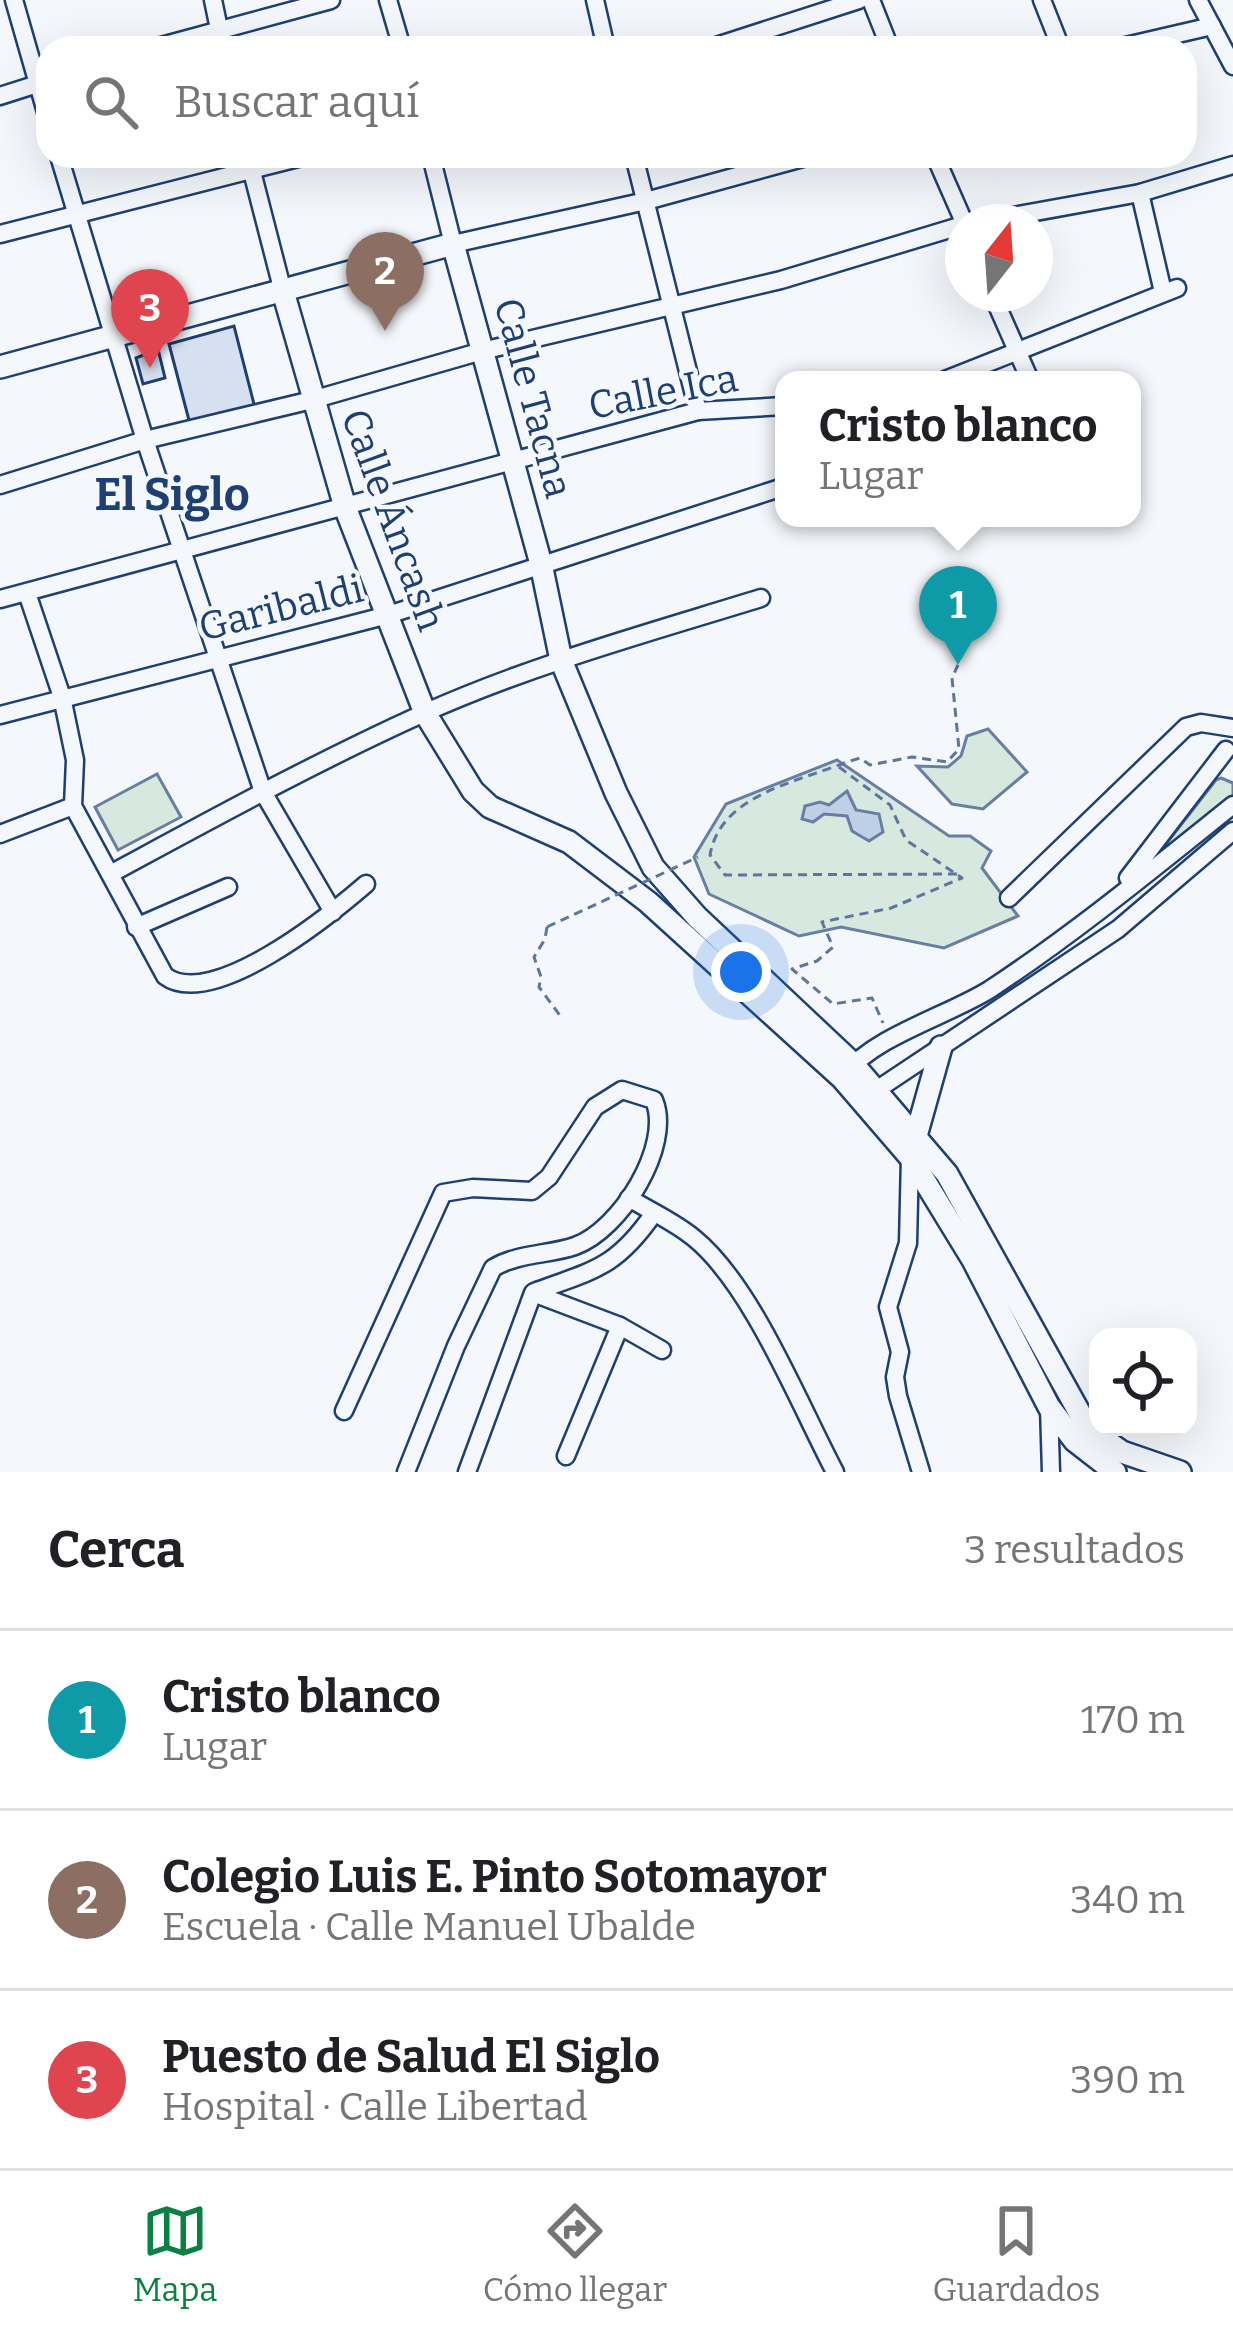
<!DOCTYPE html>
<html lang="es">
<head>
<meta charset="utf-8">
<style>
	:root { --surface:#fff; --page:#f6f6f6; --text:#202124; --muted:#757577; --line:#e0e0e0; --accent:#0b8043 }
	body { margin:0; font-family:Bitter,serif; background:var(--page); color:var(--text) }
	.controls { position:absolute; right:36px; bottom:36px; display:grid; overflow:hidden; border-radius:24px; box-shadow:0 12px 48px #0002 }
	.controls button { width:108px; height:108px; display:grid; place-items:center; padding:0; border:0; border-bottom:3px solid var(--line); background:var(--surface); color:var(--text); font:60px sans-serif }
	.compass { position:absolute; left:945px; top:204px; width:108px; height:108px; border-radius:50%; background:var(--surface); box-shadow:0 12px 48px #0002; rotate:17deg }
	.you { position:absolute; left:741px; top:972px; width:42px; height:42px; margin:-30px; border:9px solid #fff; border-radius:50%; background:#1a73e8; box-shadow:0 0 0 18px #1a73e833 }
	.badge { display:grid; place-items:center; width:78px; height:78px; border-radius:50%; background:var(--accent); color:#fff; font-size:39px; font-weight:700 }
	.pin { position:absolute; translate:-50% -99px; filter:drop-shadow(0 3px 6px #0008) }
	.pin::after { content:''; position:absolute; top:63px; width:42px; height:36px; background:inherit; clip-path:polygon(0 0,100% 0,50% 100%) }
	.popup { position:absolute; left:775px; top:371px; width:366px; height:156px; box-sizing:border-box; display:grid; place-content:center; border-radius:24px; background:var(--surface); filter:drop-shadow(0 3px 9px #0005); font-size:39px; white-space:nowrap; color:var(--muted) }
	.popup b { font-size:45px; color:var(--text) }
	.popup::after { content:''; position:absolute; left:50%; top:100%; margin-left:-24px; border:24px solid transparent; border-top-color:var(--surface) }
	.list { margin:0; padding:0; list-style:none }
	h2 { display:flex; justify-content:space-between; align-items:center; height:156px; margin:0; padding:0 48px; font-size:51px }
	h2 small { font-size:39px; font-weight:400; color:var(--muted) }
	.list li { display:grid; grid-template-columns:78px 1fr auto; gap:36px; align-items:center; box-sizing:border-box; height:180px; padding:0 48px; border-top:3px solid var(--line) }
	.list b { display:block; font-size:45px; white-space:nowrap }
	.list p { margin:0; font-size:39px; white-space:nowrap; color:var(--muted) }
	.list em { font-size:39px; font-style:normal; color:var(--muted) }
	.icon { flex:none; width:66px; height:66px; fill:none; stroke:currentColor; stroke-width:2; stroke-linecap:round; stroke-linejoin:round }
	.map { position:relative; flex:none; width:1233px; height:1472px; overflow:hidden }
	.search { position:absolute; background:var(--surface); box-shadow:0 12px 48px #0002; left:36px; right:36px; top:36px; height:132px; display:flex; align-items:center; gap:30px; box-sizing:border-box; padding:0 42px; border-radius:36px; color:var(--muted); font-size:45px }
	.sheet { height:696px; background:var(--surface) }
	nav { display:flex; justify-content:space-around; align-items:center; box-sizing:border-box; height:168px; border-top:3px solid var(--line); background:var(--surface); font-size:33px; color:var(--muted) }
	nav a { display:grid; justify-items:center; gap:6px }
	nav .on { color:var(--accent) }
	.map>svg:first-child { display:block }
	.green { fill:#d7e8df; stroke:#687fa3; stroke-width:3 }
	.water { fill:#bed0e5; stroke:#687fa3; stroke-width:3 }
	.building { fill:#d5e0f0; stroke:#1d3f73; stroke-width:3 }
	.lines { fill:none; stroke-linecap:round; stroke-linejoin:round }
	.minor-casing { stroke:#1d3f73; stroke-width:21 }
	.major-casing { stroke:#1d3f73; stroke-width:26 }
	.path { stroke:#5e769c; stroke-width:3; stroke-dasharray:9 6; stroke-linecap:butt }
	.minor { stroke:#f4f7fb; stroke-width:16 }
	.major { stroke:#f4f7fb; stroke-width:21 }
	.path-bridge { stroke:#5e769c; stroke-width:3; stroke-dasharray:9 6; stroke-linecap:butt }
	.labels { text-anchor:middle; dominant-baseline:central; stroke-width:9; stroke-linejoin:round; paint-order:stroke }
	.street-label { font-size:39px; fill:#1d3f73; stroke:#f4f7fb }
	.quarter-label { font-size:45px; font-weight:bold; fill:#1d3f73; stroke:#f4f7fb }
</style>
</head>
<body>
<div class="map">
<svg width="1233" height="1472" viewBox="0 0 1233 1472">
	<rect width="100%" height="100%" fill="#f4f7fb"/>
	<!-- green -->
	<g class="green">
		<polygon points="988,729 1027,772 983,809 952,804 917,766 948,767 961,756 967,736"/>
		<polygon points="837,760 949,836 970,836 991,851 982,868 1018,916 944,948 841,927 799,936 709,894 694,857 726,804"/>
		<polygon points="157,774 181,817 118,850 95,807"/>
		<polygon points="1221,778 1233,783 1233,796 1159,853 1216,780"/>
	</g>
	<!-- water -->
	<polygon class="water" points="847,791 856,810 879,814 883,832 869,841 852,831 847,816 824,814 813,822 802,819 805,806 820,802 829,805"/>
	<!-- building -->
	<g class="building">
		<polygon points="234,326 256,412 191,428 169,344"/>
		<polygon points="158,349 165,378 143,384 136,358"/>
	</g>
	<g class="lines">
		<defs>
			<g id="minor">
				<polyline points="14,0 48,119"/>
				<polyline points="213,0 223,48"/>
				<polyline points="388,0 402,48"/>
				<polyline points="595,0 606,48"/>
				<polyline points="871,0 890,48"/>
				<polyline points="1042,0 1061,48"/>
				<polyline points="1198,0 1233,66"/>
				<polyline points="154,48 331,0"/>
				<polyline points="710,48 859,0"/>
				<polyline points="1117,48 1212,26"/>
				<polyline points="0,96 47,81"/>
				<polyline points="59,156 145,440 263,792 333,912"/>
				<polyline points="248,156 282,288"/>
				<polyline points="431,156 453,244 646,201 810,156"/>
				<polyline points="634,156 698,411"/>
				<polyline points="935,156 964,222"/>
				<polyline points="1140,193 1163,292"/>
				<polyline points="980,222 1140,193 1233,165"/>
				<polyline points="0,234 306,156"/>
				<polyline points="992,294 1030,380"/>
				<polyline points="945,380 1177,288"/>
				<polyline points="0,485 145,440 312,400 482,351 781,280 963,225"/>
				<path d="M27 593 62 697 75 760 73 806 165 976C212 1011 330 915 366 884"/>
				<polyline points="0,599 698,411 784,406"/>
				<polyline points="0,715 388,615 780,488"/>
				<polyline points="0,834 73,806"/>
				<path d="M112 873C214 818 316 762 422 714 531 665 648 633 761 598"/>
				<polyline points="1128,878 1226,750"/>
				<polyline points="1009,898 1186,727 1201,723 1233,728"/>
				<polyline points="136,927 228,887"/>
				<path d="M845 1074C875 1036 947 1016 989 990 1074 934 1153 869 1233 805"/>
				<polyline points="866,1097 1118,929 1233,831"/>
				<polyline points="910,1157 908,1243 888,1307 900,1352 895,1377 898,1396 921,1472"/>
				<path d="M629 1198C650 1211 675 1222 694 1238 752 1285 799 1404 835 1472"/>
				<path d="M534 1292C594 1270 616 1268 654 1213"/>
				<polyline points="620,1326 662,1350"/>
				<polyline points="1049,1407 1051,1472"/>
				<path d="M344 1411 443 1193 473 1188 532 1191 549 1177 595 1107 622 1090 654 1100C673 1146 620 1230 575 1246 549 1255 518 1253 493 1268L456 1346 406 1472"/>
				<polyline points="467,1472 533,1293 620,1326 566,1456"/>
			</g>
			<g id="major">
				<polyline points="282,288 345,507 425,713 473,791 490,807 569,842 648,902 842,1078 910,1157 973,1260 1049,1407 1075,1441 1115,1472"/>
				<polyline points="0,367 453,244 541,564 561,660 616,793 653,867 697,917 853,1064 947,1174 1088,1428 1122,1452 1180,1472"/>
				<polyline points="916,1136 941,1047"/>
			</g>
		</defs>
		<!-- minor casing -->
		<use href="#minor" class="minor-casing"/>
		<!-- major casing -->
		<use href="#major" class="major-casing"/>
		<!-- path -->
		<g class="path">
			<polyline points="839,767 890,805 906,840 962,878 891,908 822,922 833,947 817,961 792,969 833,1004 872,998 883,1023"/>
			<path d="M957 874 725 875 710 855C720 795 797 782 847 762L860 758 870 765 912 757 947 762 959 749 952 678 958 665"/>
			<polyline points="547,927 545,939 534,957 541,977 539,987 561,1017"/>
		</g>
		<!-- minor -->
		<use href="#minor" class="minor"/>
		<!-- major -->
		<use href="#major" class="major"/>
		<!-- path-bridge -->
		<polyline class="path-bridge" points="547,927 698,857"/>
	</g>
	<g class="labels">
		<!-- street labels -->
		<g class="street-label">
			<text transform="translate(663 392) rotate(-11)">Calle Ica</text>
			<text transform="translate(533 398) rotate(75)">Calle Tacna</text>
			<text transform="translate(393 520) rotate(70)">Calle Áncash</text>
			<text transform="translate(281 608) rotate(-14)">Garibaldi</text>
		</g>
		<!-- quarter labels -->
		<g class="quarter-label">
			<text x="172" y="495">El Siglo</text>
		</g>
	</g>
</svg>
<div class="controls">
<button><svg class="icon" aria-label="locate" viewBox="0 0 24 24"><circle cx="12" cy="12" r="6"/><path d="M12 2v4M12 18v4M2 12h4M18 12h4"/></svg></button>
</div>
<svg class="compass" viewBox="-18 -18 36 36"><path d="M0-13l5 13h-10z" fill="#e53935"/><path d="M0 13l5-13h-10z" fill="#757577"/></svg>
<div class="you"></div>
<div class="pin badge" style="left:958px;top:665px;background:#0f9aa8">1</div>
<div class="popup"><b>Cristo blanco</b>Lugar</div>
<div class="pin badge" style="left:385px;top:331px;background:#8d6e63">2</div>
<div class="pin badge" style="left:150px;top:368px;background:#e0444e">3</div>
<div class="search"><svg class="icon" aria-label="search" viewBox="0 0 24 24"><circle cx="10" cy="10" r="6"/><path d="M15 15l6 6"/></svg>Buscar aquí</div>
</div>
<section class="sheet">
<h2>Cerca<small>3 resultados</small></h2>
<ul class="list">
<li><span class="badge" style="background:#0f9aa8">1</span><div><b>Cristo blanco</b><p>Lugar</p></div><em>170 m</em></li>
<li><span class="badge" style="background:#8d6e63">2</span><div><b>Colegio Luis E. Pinto Sotomayor</b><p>Escuela · Calle Manuel Ubalde</p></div><em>340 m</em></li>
<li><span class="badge" style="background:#e0444e">3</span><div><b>Puesto de Salud El Siglo</b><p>Hospital · Calle Libertad</p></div><em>390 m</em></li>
</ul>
</section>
<nav>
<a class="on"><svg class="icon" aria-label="map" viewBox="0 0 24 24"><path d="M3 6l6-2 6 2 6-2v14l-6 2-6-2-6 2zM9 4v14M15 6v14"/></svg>Mapa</a>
<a><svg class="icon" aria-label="directions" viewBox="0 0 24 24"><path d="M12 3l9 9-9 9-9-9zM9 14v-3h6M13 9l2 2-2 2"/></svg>Cómo llegar</a>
<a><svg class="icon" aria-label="saved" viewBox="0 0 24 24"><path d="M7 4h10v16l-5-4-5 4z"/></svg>Guardados</a>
</nav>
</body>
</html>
